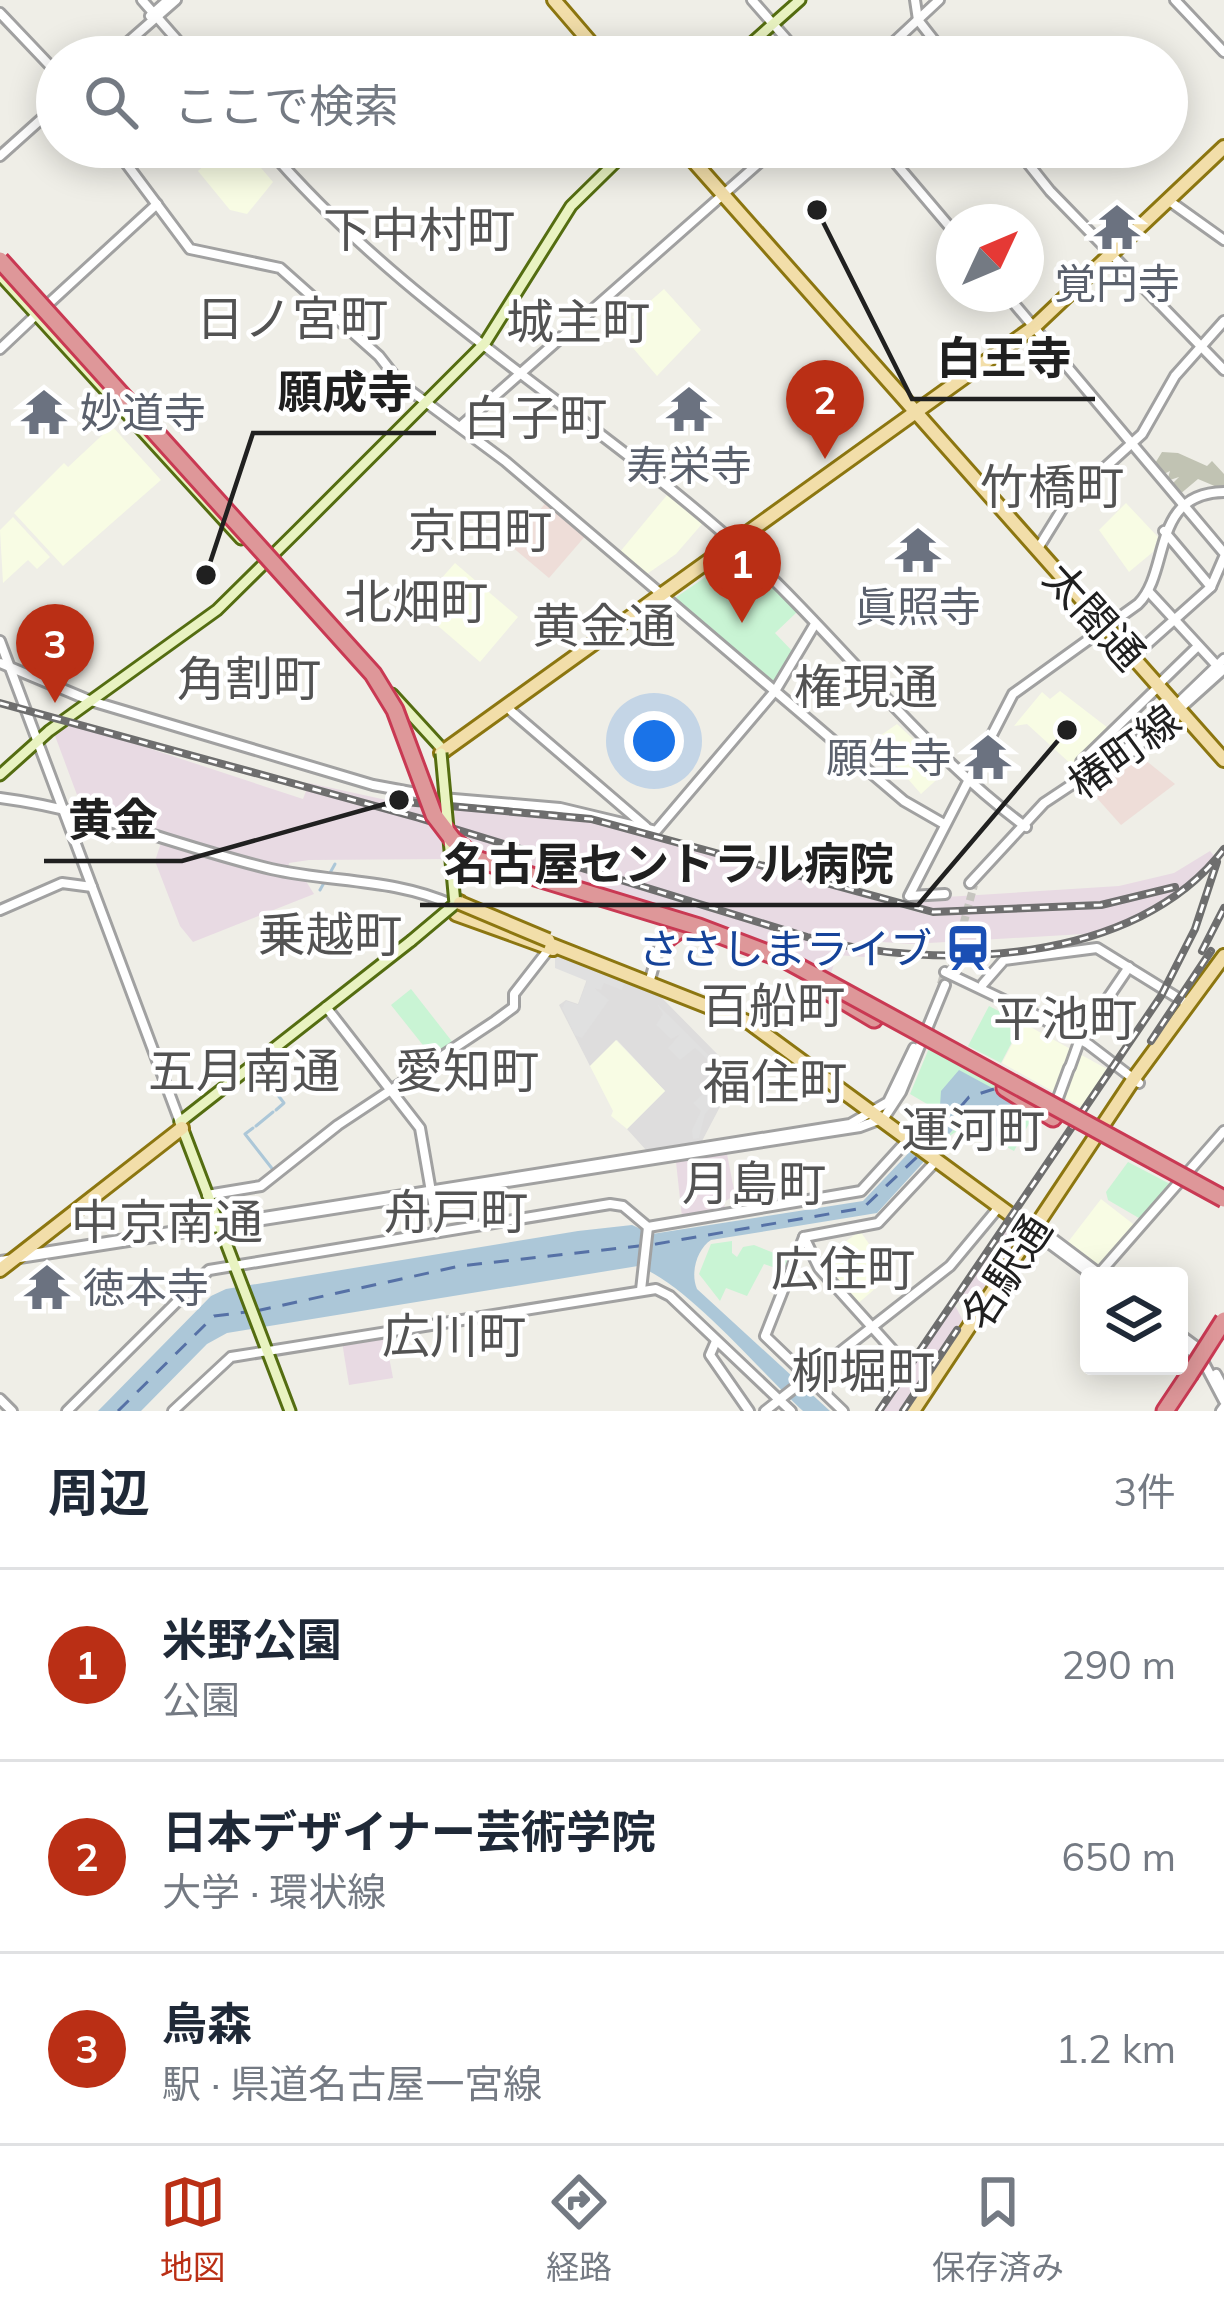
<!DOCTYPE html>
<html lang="ja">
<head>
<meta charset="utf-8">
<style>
	:root { --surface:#fff; --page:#f6f6f7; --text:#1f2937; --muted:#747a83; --line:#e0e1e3; --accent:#ba2f15 }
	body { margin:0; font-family:Mulish,"Noto Sans JP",sans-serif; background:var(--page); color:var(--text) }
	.controls { position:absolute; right:36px; bottom:36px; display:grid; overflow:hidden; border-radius:12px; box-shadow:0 6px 30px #0003 }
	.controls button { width:108px; height:108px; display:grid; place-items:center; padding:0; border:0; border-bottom:3px solid var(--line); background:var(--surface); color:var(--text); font:60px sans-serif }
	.compass { position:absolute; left:936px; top:204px; width:108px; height:108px; border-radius:50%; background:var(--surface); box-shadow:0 6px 30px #0003; rotate:46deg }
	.you { position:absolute; left:654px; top:741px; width:42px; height:42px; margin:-30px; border:9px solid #fff; border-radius:50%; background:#1a73e8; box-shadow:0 0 0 18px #1a73e833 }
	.badge { display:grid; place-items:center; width:78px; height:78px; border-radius:50%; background:var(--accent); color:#fff; font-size:39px; font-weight:700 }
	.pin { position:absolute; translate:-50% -99px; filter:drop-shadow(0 3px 6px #0008) }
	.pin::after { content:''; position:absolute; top:63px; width:42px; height:36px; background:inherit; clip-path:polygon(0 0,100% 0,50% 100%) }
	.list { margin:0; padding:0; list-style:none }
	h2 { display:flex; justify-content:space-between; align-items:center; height:156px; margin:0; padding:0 48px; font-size:51px }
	h2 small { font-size:39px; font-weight:400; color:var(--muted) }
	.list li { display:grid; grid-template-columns:78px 1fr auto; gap:36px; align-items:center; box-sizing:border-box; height:192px; padding:0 48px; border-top:3px solid var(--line) }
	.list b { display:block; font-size:45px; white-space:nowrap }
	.list p { margin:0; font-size:39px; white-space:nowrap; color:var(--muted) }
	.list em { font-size:39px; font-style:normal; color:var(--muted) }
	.icon { flex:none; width:66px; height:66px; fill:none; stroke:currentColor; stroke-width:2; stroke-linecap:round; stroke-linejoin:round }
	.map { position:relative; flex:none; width:1224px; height:1411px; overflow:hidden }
	.search { position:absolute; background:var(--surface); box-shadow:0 6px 30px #0003; left:36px; right:36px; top:36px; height:132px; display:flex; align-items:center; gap:30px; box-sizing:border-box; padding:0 42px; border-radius:66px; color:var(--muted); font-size:45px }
	.sheet { height:732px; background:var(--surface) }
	nav { display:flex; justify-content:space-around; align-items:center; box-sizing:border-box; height:168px; border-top:3px solid var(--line); background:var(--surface); font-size:33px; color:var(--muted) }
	nav a { display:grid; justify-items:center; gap:6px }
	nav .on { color:var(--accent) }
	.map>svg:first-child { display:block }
	.residential { fill:#dedddd }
	.commercial { fill:#eeddd8 }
	.industrial { fill:#e8dae3 }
	.education { fill:#f8fce4 }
	.construction { fill:#c1c3b3 }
	.park { fill:#c9f4d4 }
	.parking { fill:#e0e0e0 }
	.water { fill:#acc7d8 }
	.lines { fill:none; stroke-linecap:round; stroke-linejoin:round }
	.stream { stroke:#acc7d8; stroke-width:3 }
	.ferry { stroke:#5671a6; stroke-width:3; stroke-dasharray:15 12; stroke-linecap:butt }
	.tertiary-tunnel { stroke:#c6c5bf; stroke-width:8; stroke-dasharray:8 4; stroke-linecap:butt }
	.tertiary-casing { stroke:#a1a1a1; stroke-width:14 }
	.secondary-casing { stroke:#546d11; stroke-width:15 }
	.primary-casing { stroke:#8c7610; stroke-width:18 }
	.motorway-casing { stroke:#c93953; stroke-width:21 }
	.tertiary { stroke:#fff; stroke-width:8 }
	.secondary { stroke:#e9f3c1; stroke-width:9 }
	.primary { stroke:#f2dea9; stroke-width:12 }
	.motorway { stroke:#de9799; stroke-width:15 }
	.rail-casing { stroke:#6e6e6e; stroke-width:8 }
	.rail { stroke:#fff; stroke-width:3; stroke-dasharray:9; stroke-linecap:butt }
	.secondary-bridge-casing { stroke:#546d11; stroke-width:15; stroke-linecap:butt }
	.primary-bridge-casing { stroke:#8c7610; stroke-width:18; stroke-linecap:butt }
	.motorway-bridge-casing { stroke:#c93953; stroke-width:21; stroke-linecap:butt }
	.secondary-bridge { stroke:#e9f3c1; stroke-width:9 }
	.primary-bridge { stroke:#f2dea9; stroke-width:12 }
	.motorway-bridge { stroke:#de9799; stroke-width:15 }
	.labels { text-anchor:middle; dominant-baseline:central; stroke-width:9; stroke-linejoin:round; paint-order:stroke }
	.worship-label { font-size:42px; fill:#5b616d; stroke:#fff }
	.street-label { font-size:42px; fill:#202020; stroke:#fff }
	.transit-label { font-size:42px; fill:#164399; stroke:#fff; text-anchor:end }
	.quarter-label { font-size:48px; fill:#535353; stroke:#fff }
	.leader { fill:none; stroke:#202020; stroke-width:4.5 }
	.callout-dot { fill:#202020; stroke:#fff; stroke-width:4.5 }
	.callout-label { font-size:45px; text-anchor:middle; font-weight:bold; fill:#202020; stroke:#fff; stroke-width:9; stroke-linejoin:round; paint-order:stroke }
</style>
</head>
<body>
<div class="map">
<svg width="1224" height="1411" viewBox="0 0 1224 1411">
	<rect width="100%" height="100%" fill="#efeee7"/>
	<!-- residential -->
	<polygon class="residential" points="591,968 658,994 727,1064 723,1101 702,1141 646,1150 627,1129 665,1091 617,1040 590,1066 559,1005 566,1000 578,1004"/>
	<!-- commercial -->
	<g class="commercial">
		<polygon points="547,501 587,534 549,578 511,546"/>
		<polygon points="1139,755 1175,784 1121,825 1087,787"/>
	</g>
	<!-- industrial -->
	<g class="industrial">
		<polygon points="69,722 303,799 309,783 409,805 573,816 932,916 946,915 913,909 914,899 1119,886 1174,873 1210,851 1215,857 1166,903 1100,933 912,944 868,941 865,957 837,955 831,973 779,948 445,849 445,859 309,860 289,863 288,868 83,811 54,733"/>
		<polygon points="162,840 304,878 314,894 193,942 180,926 155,861"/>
		<polygon points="727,1154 735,1195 724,1202 725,1210 682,1217 676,1162"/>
		<polygon points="1010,1220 1025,1231 969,1315 956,1299"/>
		<polygon points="953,1302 965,1324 907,1411 876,1411"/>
		<polygon points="385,1335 393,1378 349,1385 342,1342"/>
	</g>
	<!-- education -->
	<g class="education">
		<polygon points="224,147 243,147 273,182 247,214 230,210 198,171"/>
		<polygon points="664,289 701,330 657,376 627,341 642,327 632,317"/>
		<polygon points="112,426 161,480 63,566 14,513 64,463 68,467"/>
		<polygon points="667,495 702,524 676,554 644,576 619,553"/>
		<polygon points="1126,503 1158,537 1153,552 1129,572 1099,530"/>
		<polygon points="13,517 50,557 37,569 28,560 3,583 0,530"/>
		<polygon points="455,563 518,617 480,662 416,607"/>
		<polygon points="1060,691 1108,728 1072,765 1027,724 1014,726 1042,692 1050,699"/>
		<polygon points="897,724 923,748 928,744 934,750 929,756 945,772 921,794 874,740"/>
		<polygon points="1023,1023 1107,1069 1081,1107 1002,1063"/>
		<polygon points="616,1040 665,1091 627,1129 611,1116 613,1111 590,1066"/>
		<polygon points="1101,1199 1137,1227 1099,1266 1068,1242"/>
		<polygon points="860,1231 891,1275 855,1306 819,1261"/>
	</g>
	<!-- construction -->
	<polygon class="construction" points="1162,452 1178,453 1207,466 1212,461 1224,474 1224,490 1198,479 1179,495 1171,485 1179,477 1167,481 1170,471 1162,475 1154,465"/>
	<!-- park -->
	<g class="park">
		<polygon points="739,554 797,612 775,633 794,653 775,685 672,600"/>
		<polygon points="411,989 454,1044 434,1059 391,1005"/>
		<polygon points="989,1006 1022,1023 1001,1063 968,1046"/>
		<path d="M934 1036 1037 1109 1014 1151C981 1134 968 1114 939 1146L962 1120 1012 1143 941 1091 942 1116 923 1134 939 1111 910 1094Z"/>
		<polygon points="1128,1162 1172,1185 1144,1221 1108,1200 1106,1192"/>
		<polygon points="732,1241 732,1253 737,1257 743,1247 754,1245 789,1259 784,1271 764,1264 747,1296 726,1288 720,1301 699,1274 711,1244"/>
	</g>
	<!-- parking -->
	<g class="parking">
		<polygon points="555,954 625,982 622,990 604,983 601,990 594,988 609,1000 582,1038 575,1035 562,1008 566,1001 578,1005 587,981 555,968"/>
		<polygon points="657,1004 723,1069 721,1097 705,1114 699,1138 693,1139 692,1130 701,1111 693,1103 705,1092 712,1097 716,1068 695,1048 680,1060 668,1048 680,1034 671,1039 656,1025 663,1014"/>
	</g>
	<!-- water -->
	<path class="water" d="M959 1070 1031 1109 1012 1144 962 1120 877 1213 711 1240C697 1249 690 1273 697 1289L830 1411H803C758 1369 688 1285 638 1266L227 1333 207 1344 141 1411H98L211 1296 226 1289 578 1231 632 1225 652 1234 863 1201 939 1121 941 1091Z"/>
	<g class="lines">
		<!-- stream -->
		<g class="stream">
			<polyline points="330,873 335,864"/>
			<polyline points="320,890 325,881"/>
			<polyline points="276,1110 284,1103 277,1094"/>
			<polyline points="256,1126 273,1112"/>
			<polyline points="253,1128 245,1134 274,1171"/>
		</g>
		<!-- ferry -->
		<g class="ferry">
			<polyline points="924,1149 969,1097 994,1089"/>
			<polyline points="256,1311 460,1266 656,1244 863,1208 918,1156"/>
			<polyline points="118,1411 214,1316 246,1312"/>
		</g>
		<!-- tertiary-tunnel -->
		<g class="tertiary-tunnel">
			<polyline points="951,970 974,885"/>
			<polyline points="941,984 943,977"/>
			<polyline points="1027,1017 1029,1018"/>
		</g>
		<defs>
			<g id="tertiary">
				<polyline points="142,0 192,57"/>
				<polyline points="752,0 802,57"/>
				<polyline points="915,0 918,20 947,57"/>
				<polyline points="1175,0 1224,52"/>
				<polyline points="0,13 57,73"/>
				<polyline points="150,16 168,0"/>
				<polyline points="111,57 176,0"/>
				<polyline points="878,57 939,0"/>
				<polyline points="114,147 190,249 280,268 379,356 400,383 505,461 904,801 944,824"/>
				<path d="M267 147C401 305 586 410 739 547 838 637 918 747 1026 827"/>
				<polyline points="882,147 954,232"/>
				<polyline points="1015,147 1050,191 1224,370"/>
				<polyline points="0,156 57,105"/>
				<polyline points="1168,200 1224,240"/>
				<polyline points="1006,294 1224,553"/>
				<polyline points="45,307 157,204"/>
				<polyline points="0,349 36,315"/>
				<polyline points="462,425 777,147"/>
				<polyline points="1164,531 1211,587"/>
				<polyline points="1037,550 1066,503 1142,434 1175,376 1224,321"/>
				<polyline points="1149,592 1221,670"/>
				<polyline points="0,641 180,1122"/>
				<polyline points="1137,653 1211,587 1224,557"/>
				<polyline points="0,663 91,701 373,785 427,795"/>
				<polyline points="1162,681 1198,646"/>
				<polyline points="511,711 646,827"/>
				<polyline points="1127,756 1224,669"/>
				<polyline points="1081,780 1081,762 1159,686"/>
				<path d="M0 798C94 810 179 847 271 869 333 883 393 878 453 905"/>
				<polyline points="442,798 560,808 656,831 775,691 815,624"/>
				<polyline points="970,883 1044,803 1142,738 1224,659"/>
				<path d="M909 896 1013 694 1138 604C1171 572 1150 493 1224 492"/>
				<polyline points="910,896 945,894"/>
				<polyline points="0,910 62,883 92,887"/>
				<polyline points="945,972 1029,1012"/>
				<polyline points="649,983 663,934"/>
				<polyline points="983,984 1004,960 1097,948 1186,1003"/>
				<polyline points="326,1007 420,1128 438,1232"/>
				<polyline points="1032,1013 1088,1044 1139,1083"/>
				<polyline points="1070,1067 1080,1039 1129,967"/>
				<polyline points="1055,1106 1069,1068"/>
				<polyline points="207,1195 261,1186 338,1125 495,1021 514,1007 514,994 549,949"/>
				<polyline points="1036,1226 1101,1275"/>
				<polyline points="1038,1235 1092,1275"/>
				<polyline points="804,1237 878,1223 936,1161"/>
				<polyline points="19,1256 850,1124 888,1102 914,1048"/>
				<polyline points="0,1261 860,1127 884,1118 901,1092 945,985"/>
				<polyline points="1097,1276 1224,1131"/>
				<polyline points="641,1290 648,1227"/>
				<polyline points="1179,1334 1202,1351"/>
				<polyline points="1179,1340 1204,1363 1224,1401"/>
				<polyline points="716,1341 710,1355 749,1411"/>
				<polyline points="1216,1374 1224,1389"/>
				<polyline points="0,1399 12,1411"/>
				<polyline points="67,1411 209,1270 610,1204 623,1206 648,1227 861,1191 913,1134"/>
				<polyline points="173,1411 231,1357 656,1289 670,1296 791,1411"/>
				<polyline points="765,1411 950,1266 999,1207"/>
				<polyline points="843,1411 765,1336 804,1237 819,1268 899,1357"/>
				<polyline points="1221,1411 1224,1407"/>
			</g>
			<g id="secondary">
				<polyline points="736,57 800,0"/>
				<polyline points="0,275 241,539"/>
				<polyline points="392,694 445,752"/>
				<polyline points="0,775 49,731 217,610 298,530 485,343 571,206 631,147"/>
				<polyline points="290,1411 180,1122 411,941"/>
			</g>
			<g id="primary">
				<polyline points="554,0 603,57"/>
				<polyline points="681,147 1224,760"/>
				<polyline points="441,753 1034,327 1224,147"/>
				<polyline points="460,902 452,907 456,914 553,949"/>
				<polyline points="547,943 750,1023 1038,1235"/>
				<polyline points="0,1270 182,1128"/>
				<polyline points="913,1411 1135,1077 1224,956"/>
			</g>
			<g id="motorway">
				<polyline points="668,938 680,929 696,933"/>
				<polyline points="817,985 874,1019"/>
				<polyline points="1005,1088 1053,1118"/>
				<polyline points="1165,1411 1189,1375"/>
			</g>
		</defs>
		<!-- tertiary casing -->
		<use href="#tertiary" class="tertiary-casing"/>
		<!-- secondary casing -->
		<use href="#secondary" class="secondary-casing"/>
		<!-- primary casing -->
		<use href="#primary" class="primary-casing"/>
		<!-- motorway casing -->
		<use href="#motorway" class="motorway-casing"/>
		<!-- tertiary -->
		<use href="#tertiary" class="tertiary"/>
		<!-- secondary -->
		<use href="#secondary" class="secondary"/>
		<!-- primary -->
		<use href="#primary" class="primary"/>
		<!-- motorway -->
		<use href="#motorway" class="motorway"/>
		<defs>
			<g id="rail">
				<path d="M0 703 419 818 807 937C936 972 1137 965 1224 849"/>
				<polyline points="405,802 591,819 933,912 1101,905 1175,887"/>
				<polyline points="1202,951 1224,908"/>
				<polyline points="1151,1041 1211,951"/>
				<polyline points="879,1411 1161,996 1195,929 1217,862"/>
				<polyline points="903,1411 957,1330"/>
			</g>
		</defs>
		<!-- rail casing -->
		<use href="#rail" class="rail-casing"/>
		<!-- rail -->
		<use href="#rail" class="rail"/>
		<defs>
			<polyline id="secondary-bridge" points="411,941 455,904 441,753"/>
			<polyline id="primary-bridge" points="460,903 548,940"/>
			<g id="motorway-bridge">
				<polyline points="0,260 373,674 395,710 434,815 453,840 479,860 699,927 786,960 1224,1199"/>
				<polyline points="1189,1375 1224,1320"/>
			</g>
		</defs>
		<!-- secondary-bridge casing -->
		<use href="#secondary-bridge" class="secondary-bridge-casing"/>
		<!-- primary-bridge casing -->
		<use href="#primary-bridge" class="primary-bridge-casing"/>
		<!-- motorway-bridge casing -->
		<use href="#motorway-bridge" class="motorway-bridge-casing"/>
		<!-- secondary-bridge -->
		<use href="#secondary-bridge" class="secondary-bridge"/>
		<!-- primary-bridge -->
		<use href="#primary-bridge" class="primary-bridge"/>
		<!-- motorway-bridge -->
		<use href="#motorway-bridge" class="motorway-bridge"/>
	</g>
	<!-- icons -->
	<defs>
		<symbol id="temple-bare" viewBox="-9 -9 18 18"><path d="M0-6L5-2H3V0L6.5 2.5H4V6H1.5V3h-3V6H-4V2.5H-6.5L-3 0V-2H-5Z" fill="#6b7280" stroke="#fff" stroke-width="2.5" paint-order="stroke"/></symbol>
		<symbol id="station-bare" viewBox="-9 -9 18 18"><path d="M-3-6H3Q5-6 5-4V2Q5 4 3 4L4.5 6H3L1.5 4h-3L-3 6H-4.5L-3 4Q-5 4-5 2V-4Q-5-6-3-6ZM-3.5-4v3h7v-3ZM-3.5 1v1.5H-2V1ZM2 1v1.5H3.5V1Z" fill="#1a4fb4" stroke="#fff" stroke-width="2.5" paint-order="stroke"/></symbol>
	</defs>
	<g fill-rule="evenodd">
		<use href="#temple-bare" x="1084" y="194" width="66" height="66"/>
		<use href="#temple-bare" x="656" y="376" width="66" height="66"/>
		<use href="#temple-bare" x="11" y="379" width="66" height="66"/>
		<use href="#temple-bare" x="885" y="517" width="66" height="66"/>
		<use href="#temple-bare" x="955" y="724" width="66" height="66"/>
		<use href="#station-bare" x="935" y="915" width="66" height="66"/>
		<use href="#temple-bare" x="14" y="1254" width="66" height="66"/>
	</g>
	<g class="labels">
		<!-- worship labels -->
		<g class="worship-label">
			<text x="1117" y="283">覚円寺</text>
			<text x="80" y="412" text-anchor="start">妙道寺</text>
			<text x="689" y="465">寿栄寺</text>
			<text x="918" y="606">眞照寺</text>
			<text x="952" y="757" text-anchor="end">願生寺</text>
			<text x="83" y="1287" text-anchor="start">徳本寺</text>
		</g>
		<!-- street labels -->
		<g class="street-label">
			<text transform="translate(1095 616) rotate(48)">太閤通</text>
			<text transform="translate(1124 751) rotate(-36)">椿町線</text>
			<text transform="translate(1006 1272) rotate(-57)">名駅通</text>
		</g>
		<!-- transit labels -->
		<g class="transit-label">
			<text x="932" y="948">ささしまライブ</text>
		</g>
		<!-- quarter labels -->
		<g class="quarter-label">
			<text x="419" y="229">下中村町</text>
			<text x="292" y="318">日ノ宮町</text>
			<text x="578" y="321">城主町</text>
			<text x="535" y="417">白子町</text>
			<text x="1052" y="486">竹橋町</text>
			<text x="480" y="530">京田町</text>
			<text x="416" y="601">北畑町</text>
			<text x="604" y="625">黄金通</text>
			<text x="249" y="678">角割町</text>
			<text x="866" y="686">権現通</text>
			<text x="330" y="934">乗越町</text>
			<text x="773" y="1005">百船町</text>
			<text x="1065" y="1018">平池町</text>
			<text x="244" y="1070">五月南通</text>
			<text x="467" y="1070">愛知町</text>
			<text x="775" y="1081">福住町</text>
			<text x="973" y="1129">運河町</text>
			<text x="754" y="1183">月島町</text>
			<text x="456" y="1211">舟戸町</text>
			<text x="167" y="1221">中京南通</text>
			<text x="843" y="1268">広住町</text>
			<text x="454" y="1335">広川町</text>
			<text x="863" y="1370">柳堀町</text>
		</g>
	</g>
	<!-- callouts -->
	<path class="leader" d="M817 210L912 399H1095M206 575L253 433H436M399 800L182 861H44M1067 730L918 905H420"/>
	<g class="callout-dot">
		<circle cx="817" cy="210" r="12"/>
		<circle cx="206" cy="575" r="12"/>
		<circle cx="399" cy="800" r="12"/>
		<circle cx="1067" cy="730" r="12"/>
	</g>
	<g class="callout-label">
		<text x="1004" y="374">白王寺</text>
		<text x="345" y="408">願成寺</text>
		<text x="113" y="836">黄金</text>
		<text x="669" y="880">名古屋セントラル病院</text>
	</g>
</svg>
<div class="controls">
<button><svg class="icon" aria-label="layers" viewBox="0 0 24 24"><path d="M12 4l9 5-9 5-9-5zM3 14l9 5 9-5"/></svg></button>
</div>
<svg class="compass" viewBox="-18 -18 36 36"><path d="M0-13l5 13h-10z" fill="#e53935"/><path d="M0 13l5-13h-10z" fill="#747a83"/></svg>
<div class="you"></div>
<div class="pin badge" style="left:742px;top:623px">1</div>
<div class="pin badge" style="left:825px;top:459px">2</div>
<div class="pin badge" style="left:55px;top:703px">3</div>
<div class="search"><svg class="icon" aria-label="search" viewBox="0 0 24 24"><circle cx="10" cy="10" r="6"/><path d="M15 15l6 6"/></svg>ここで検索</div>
</div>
<section class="sheet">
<h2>周辺<small>3件</small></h2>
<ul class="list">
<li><span class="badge">1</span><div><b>米野公園</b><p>公園</p></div><em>290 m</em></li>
<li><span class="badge">2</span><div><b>日本デザイナー芸術学院</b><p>大学 · 環状線</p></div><em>650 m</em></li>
<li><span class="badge">3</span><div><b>烏森</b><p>駅 · 県道名古屋一宮線</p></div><em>1.2 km</em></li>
</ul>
</section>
<nav>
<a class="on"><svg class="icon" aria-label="map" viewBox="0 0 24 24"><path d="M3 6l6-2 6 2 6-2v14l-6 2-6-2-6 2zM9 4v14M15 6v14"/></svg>地図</a>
<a><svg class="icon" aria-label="directions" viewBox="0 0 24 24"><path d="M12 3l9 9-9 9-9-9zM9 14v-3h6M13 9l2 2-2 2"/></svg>経路</a>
<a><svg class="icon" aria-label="saved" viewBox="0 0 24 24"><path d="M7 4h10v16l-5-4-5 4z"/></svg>保存済み</a>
</nav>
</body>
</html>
